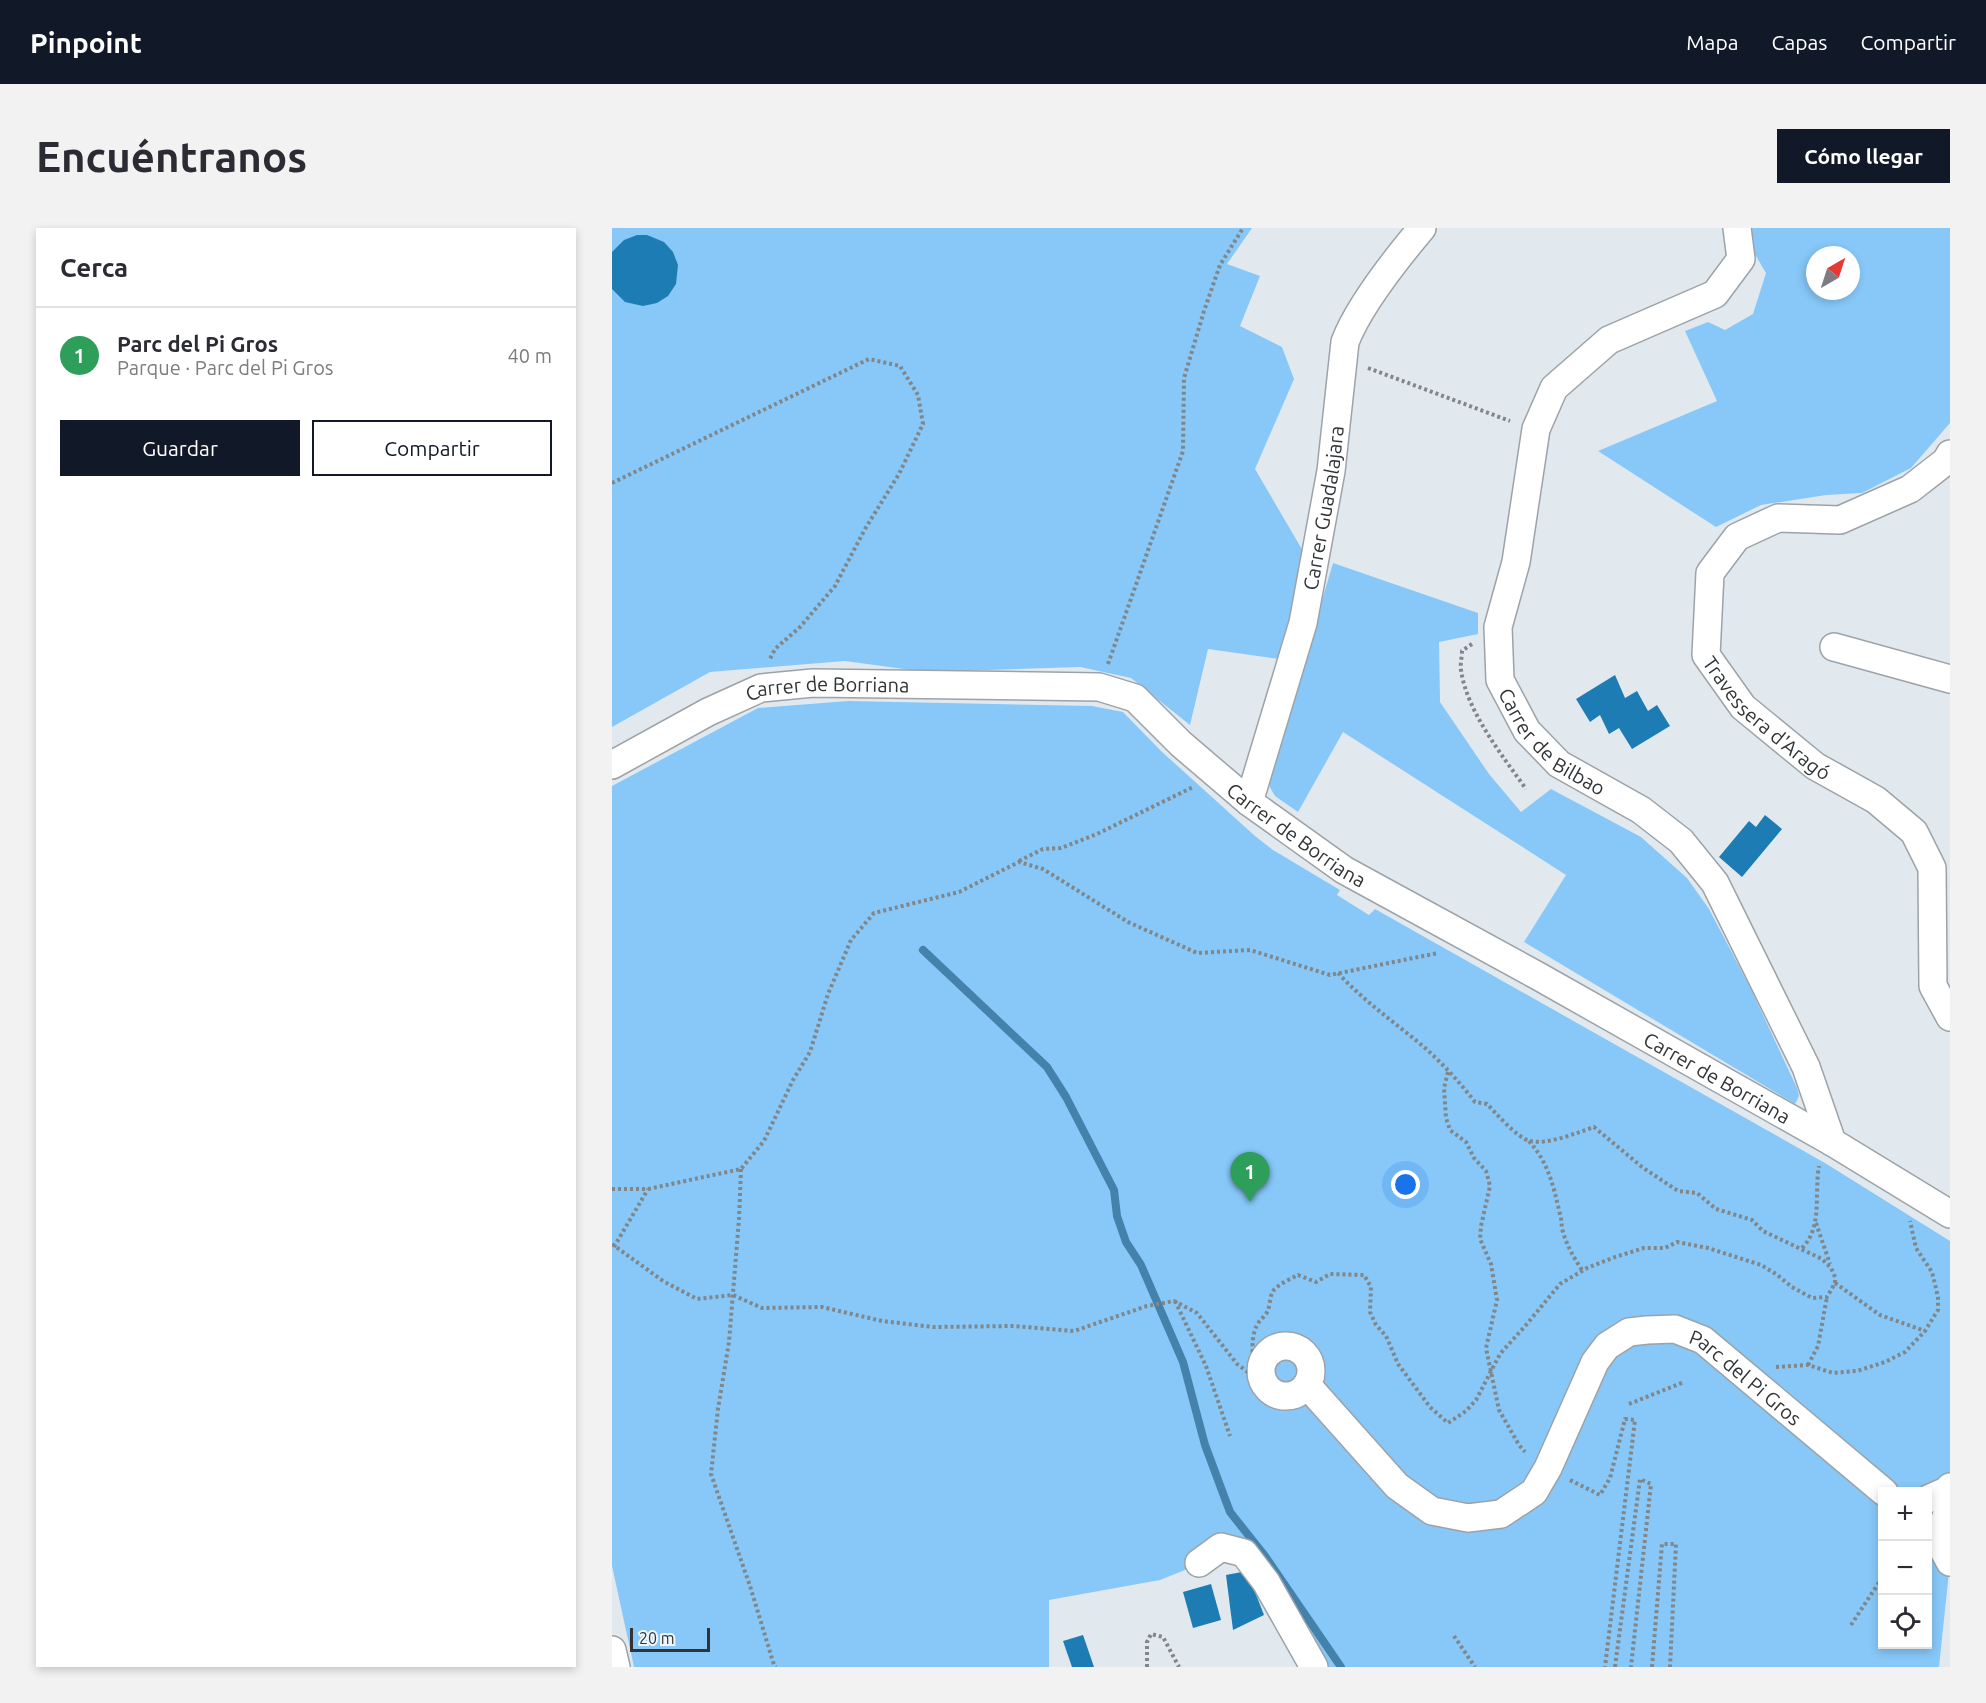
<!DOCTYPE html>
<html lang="es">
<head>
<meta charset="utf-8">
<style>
	:root { --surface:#fff; --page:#f2f2f3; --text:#2b2b33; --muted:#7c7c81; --line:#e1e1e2; --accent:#111827 }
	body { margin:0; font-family:Ubuntu,sans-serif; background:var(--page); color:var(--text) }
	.controls { position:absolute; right:18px; bottom:18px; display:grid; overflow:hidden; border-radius:0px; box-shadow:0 3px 9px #0003 }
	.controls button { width:54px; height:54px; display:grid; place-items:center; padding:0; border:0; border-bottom:2px solid var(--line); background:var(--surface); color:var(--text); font:30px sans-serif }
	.compass { position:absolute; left:1194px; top:18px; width:54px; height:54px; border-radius:50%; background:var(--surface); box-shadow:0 3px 9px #0003; rotate:39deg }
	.scale { position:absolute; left:18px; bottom:15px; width:80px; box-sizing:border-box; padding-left:6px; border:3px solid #313436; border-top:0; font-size:16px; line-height:21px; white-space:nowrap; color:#313436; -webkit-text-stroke:4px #eff6fb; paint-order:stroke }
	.you { position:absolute; left:794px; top:957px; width:21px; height:21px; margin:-15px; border:4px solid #fff; border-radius:50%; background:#1a73e8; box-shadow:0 0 0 9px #1a73e833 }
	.badge { display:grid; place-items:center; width:39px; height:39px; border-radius:50%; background:var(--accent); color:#fff; font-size:20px; font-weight:700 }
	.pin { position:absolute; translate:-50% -50px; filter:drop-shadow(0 2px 3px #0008) }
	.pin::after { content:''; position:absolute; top:32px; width:21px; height:18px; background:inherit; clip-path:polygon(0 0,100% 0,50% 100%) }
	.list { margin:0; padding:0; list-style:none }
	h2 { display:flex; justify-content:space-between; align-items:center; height:78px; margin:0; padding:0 24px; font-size:26px }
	h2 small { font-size:20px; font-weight:400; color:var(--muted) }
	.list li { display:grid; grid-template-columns:39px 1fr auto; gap:18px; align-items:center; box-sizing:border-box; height:96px; padding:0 24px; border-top:2px solid var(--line) }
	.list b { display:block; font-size:22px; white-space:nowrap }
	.list p { margin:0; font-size:20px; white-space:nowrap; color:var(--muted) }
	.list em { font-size:20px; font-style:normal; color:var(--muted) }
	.actions { display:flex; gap:12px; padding:18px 24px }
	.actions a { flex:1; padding:14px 0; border:2px solid var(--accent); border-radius:0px; text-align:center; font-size:21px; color:var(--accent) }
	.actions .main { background:var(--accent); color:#fff }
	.icon { flex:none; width:33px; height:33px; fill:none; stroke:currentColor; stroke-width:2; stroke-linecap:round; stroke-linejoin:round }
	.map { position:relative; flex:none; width:1338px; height:1439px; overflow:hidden; border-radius:0px }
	header { display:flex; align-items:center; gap:36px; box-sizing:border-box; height:84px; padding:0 30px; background:var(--accent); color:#fff }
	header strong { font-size:28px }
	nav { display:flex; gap:33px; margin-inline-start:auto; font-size:21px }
	.intro { display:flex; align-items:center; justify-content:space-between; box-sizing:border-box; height:144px; padding:0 36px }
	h1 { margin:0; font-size:42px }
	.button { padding:15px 27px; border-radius:0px; background:var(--accent); color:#fff; font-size:21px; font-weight:700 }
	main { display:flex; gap:36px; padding:0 36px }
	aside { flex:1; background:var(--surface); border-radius:0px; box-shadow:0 3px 9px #0003 }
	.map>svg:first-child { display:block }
	.green { fill:#87c8f8; fill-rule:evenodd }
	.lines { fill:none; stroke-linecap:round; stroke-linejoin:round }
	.stream { stroke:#4482ac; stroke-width:8 }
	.building { fill:#1d7cb4 }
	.minor-casing { stroke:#9ca3a8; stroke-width:30 }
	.path { stroke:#818689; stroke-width:4; stroke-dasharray:3 3; stroke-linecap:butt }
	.minor { stroke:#fff; stroke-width:27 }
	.labels { text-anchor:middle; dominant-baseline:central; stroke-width:6; stroke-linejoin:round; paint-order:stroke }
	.street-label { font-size:20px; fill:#313436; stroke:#eff6fb }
</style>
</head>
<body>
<header>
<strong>Pinpoint</strong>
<nav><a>Mapa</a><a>Capas</a><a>Compartir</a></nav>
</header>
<div class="intro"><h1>Encuéntranos</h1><a class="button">Cómo llegar</a></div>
<main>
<aside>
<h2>Cerca<small></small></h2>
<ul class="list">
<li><span class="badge" style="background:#2e9e5b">1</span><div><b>Parc del Pi Gros</b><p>Parque · Parc del Pi Gros</p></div><em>40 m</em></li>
</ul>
<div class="actions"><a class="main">Guardar</a><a>Compartir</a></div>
</aside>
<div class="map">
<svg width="1338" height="1439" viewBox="0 0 1338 1439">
	<rect width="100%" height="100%" fill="#e2e9ee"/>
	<!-- green -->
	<g class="green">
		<polygon points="0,0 640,0 615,36 648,48 628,98 670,119 682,151 643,241 695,330 667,431 596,421 578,497 519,450 468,439 314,444 233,433 98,444 0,499"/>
		<path d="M1135 0H1338V195L1299 240 1250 265 1214 267 1149 277 1104 299 986 223 1105 173 1073 103 1096 94 1113 102 1141 86 1154 45 1141 23ZM1203 27H1239V63H1203Z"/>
		<polygon points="721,335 866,385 866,406 827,414 828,474 877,546 909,584 939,561 1029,609 1075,650 1097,681 1138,759 1185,860 1187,868 1183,876 912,714 954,647 731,504 686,584 663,568 656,556"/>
		<path d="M236 473 480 478 511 484 549 523 643 608 661 622 728 662 725 667 757 687 763 681 1213 935 1338 1013V1334L1327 1439H709L650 1336 600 1318 573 1342 548 1352 437 1372V1439H22L0 1338V558L146 480ZM1270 1264H1316V1416H1270Z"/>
	</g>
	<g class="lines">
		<!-- stream -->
		<polyline class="stream" points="311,722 435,839 454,869 502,962 505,988 514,1014 529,1037 571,1134 593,1217 618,1284 653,1328 729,1439"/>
	</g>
	<!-- building -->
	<g class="building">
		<polygon points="25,7 35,7 52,14 61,24 66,37 64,56 56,68 45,75 31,78 13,74 0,61 0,24 12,12"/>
		<polygon points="1003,447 1013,470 1025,463 1036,483 1045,477 1058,498 1020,521 1007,500 997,506 988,487 978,494 964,471"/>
		<polygon points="1153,587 1170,601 1130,649 1107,629 1137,593 1144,599"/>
		<polygon points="635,1343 652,1387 621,1402 614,1347"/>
		<polygon points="599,1356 609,1392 581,1400 571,1364"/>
		<polygon points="471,1407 482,1439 460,1439 451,1413"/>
	</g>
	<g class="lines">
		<defs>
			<g id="minor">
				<path id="s1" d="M1125 0 1129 31 1103 66 997 112 942 160 924 201 904 334 886 399 888 452 915 503 947 536 1029 582 1069 613 1103 655 1194 839 1220 914"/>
				<path id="s2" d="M1338 226 1334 233 1298 261 1228 292 1166 290 1125 309 1098 345 1094 427 1131 479 1203 538 1264 572 1302 604 1320 640 1321 758 1338 789"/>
				<polyline points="1222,419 1338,451"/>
				<path id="s3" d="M0 537 96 484 149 460 201 455 487 459 523 470 569 516 637 574 732 642 926 748 1220 914 1338 986"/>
				<path id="s4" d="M637 574 691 395 719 243 733 114C747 77 784 31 810 0"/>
				<circle cx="674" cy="1143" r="25"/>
				<path id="s5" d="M695 1157 785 1258 820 1283 856 1290 889 1286 922 1264 936 1240 983 1134 995 1118 1017 1104 1035 1102 1063 1101 1091 1112 1272 1264"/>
				<polyline points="1316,1271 1334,1263 1338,1259"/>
				<polyline points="1316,1302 1326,1312 1338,1334"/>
				<polyline points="1326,1312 1338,1277"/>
				<polyline points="587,1335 609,1319 632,1325 654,1354 702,1439"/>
				<polyline points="0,1422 4,1439"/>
			</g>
		</defs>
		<!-- minor casing -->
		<use href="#minor" class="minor-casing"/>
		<!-- path -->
		<g class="path">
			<polyline points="756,140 898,193"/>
			<polyline points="0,255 257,131 288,138 306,167 311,196 287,246 253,301 223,358 188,399 163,421 157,433"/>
			<path d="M860 416 850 423C850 429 848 436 849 442 855 484 890 527 914 561"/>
			<polyline points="496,436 571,223 572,150 592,83 608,37 631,0"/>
			<polyline points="407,633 431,621 449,620 485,606 581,559"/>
			<polyline points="836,844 832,860 834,890 838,902 854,914 862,930 874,943 878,958 869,998 868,1011 879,1036 885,1072 874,1120 887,1182 907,1217 913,1224"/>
			<path d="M917 913C937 936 941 957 948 986 950 992 949 998 951 1004 955 1018 962 1030 970 1042"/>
			<polyline points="129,941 127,991 117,1114 106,1181 99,1246 138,1358 162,1437 164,1439"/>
			<polyline points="0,961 36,961 129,941 152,913 181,852 198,824 216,766 239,712 262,685 347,664 407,634 431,641 516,694 585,725 638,722 718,747 826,725"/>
			<polyline points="1204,995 1218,1036"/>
			<polyline points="0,1016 51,1053 85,1071 121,1067 150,1080 210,1079 270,1093 321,1099 402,1098 462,1103 535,1078 562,1073 585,1085 625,1136 641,1148 650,1152"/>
			<polyline points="2,1019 36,961"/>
			<path d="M1190 1020C1211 999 1202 966 1207 938"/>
			<polyline points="1223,1055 1268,1087 1313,1103"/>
			<polyline points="563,1073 594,1138 618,1208"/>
			<polyline points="1196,1137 1206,1118 1215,1069"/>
			<polyline points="1164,1139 1196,1137 1221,1145 1245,1143 1273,1134 1293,1124 1313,1103 1326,1082 1326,1069 1320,1044 1304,1020 1298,993"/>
			<path d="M651 1152C640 1139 637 1113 645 1097 648 1091 654 1088 656 1082 658 1076 658 1068 661 1063 667 1056 678 1051 686 1047L704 1054 718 1046 752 1047 759 1059 758 1084 764 1097 774 1108 786 1136 818 1179 836 1195 854 1183 864 1172 888 1126 914 1097 948 1056 975 1040 1003 1029 1032 1020H1053L1065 1014 1096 1020 1149 1037 1164 1046 1180 1059 1200 1070 1215 1069 1223 1055V1049L1219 1040 1210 1031 1151 1003 1140 992 1104 981 1085 965 1066 963 1030 939 982 899C964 905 936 917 918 913 905 910 884 885 875 876L863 874C845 851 824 828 801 810 775 789 749 770 726 745"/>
			<polyline points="1017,1176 1072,1154"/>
			<polyline points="958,1252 988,1267 998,1250 1013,1191 1023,1192 993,1439"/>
			<polyline points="1239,1397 1270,1350"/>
			<polyline points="842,1408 863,1439"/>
			<polyline points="535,1439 535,1414 539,1406 551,1409 567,1439"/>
			<polyline points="1003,1439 1028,1251 1039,1256 1019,1439"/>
			<polyline points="1040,1439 1050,1316 1064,1316 1058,1439"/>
		</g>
		<!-- minor -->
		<use href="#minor" class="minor"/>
	</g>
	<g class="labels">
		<!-- street labels -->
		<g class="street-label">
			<text stroke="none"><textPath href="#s4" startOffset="304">Carrer Guadalajara</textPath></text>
			<text stroke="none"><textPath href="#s3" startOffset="234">Carrer de Borriana</textPath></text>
			<text stroke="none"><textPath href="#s2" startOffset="453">Travessera d'Aragó</textPath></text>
			<text stroke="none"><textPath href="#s1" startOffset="646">Carrer de Bilbao</textPath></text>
			<text stroke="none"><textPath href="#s3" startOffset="756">Carrer de Borriana</textPath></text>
			<text stroke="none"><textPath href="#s3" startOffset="1242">Carrer de Borriana</textPath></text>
			<text stroke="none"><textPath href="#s5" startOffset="610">Parc del Pi Gros</textPath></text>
		</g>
	</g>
</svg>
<div class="controls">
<button>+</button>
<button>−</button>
<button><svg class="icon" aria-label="locate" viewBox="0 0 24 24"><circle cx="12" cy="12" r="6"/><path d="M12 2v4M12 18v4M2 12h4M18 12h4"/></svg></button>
</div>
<svg class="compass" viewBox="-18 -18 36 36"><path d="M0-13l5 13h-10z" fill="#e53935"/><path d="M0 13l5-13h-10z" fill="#7c7c81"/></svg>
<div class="scale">20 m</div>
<div class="you"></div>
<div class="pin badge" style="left:638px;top:974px;background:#2e9e5b">1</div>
</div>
</main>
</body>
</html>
